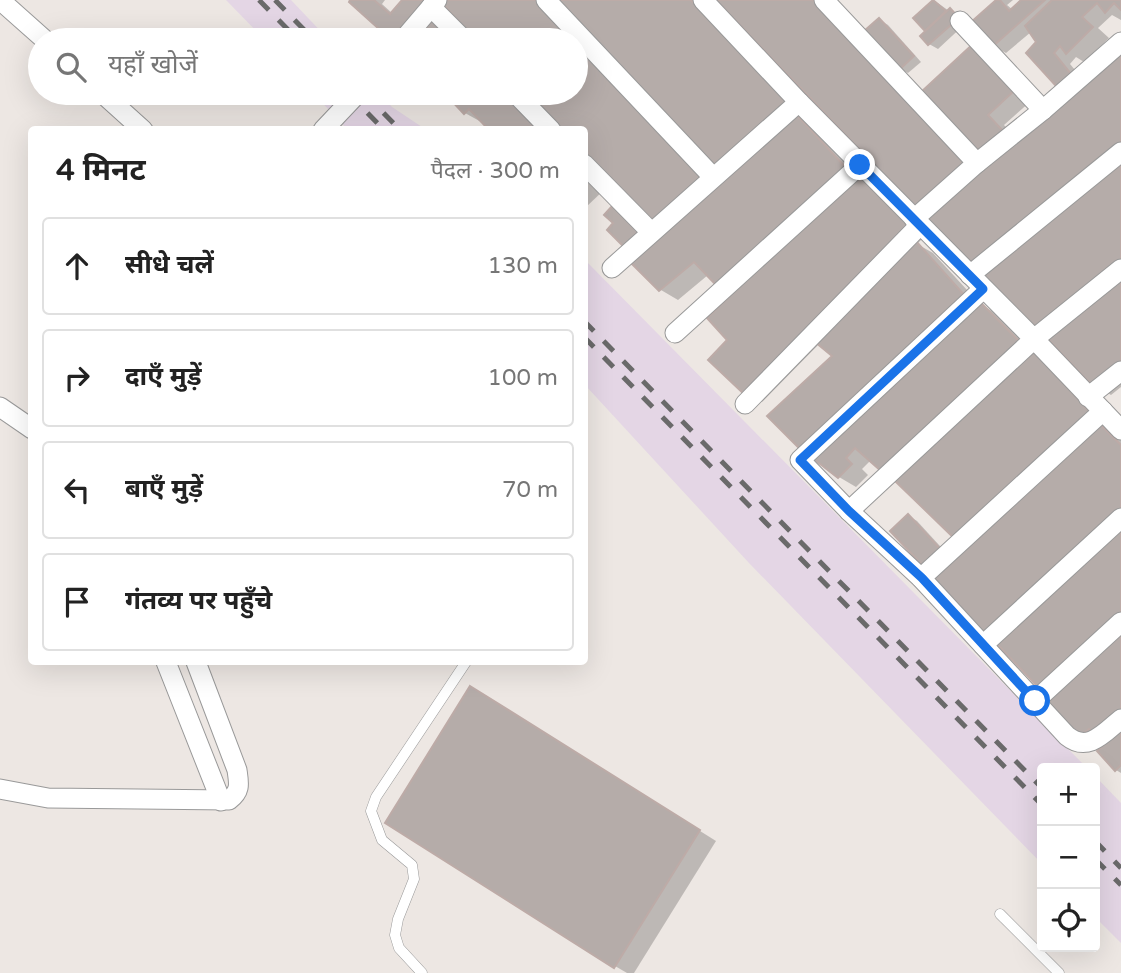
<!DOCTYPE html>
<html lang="hi">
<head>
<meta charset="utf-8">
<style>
	:root { --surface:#fff; --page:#f2f2f2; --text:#222; --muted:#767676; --line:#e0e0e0 }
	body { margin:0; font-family:"Varela Round","Noto Sans Devanagari",sans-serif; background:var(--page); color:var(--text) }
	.controls { position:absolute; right:21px; bottom:21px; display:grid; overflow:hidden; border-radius:7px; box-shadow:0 7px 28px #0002 }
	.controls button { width:63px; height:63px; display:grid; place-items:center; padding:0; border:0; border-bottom:2px solid var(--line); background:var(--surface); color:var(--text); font:35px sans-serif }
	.stop { position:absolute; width:21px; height:21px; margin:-16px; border:5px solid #1a73e8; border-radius:50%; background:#fff }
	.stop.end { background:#1a73e8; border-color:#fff; box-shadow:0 2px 7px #0008 }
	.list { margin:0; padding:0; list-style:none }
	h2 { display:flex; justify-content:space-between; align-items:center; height:91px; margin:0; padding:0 28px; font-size:30px }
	h2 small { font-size:23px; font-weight:400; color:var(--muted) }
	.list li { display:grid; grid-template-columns:46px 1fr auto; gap:21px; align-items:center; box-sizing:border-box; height:98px; margin:0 14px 14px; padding:0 14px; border:2px solid var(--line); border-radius:7px }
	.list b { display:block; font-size:26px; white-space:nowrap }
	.list em { font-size:23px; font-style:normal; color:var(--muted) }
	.icon { flex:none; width:38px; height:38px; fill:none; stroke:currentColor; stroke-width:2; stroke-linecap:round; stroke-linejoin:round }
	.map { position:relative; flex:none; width:1121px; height:973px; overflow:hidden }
	.search { position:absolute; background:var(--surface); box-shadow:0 7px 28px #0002; left:28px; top:28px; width:560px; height:77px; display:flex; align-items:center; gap:18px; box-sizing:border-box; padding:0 24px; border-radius:38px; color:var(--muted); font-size:26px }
	.panel { position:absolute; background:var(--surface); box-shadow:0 7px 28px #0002; left:28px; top:126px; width:560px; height:539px; border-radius:7px }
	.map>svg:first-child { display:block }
	.industrial { fill:#e4d6e5 }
	.shadow { fill:#0003 }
	.building { fill:#b5aca9; stroke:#bdaba7; stroke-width:2 }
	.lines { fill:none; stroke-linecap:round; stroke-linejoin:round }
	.service-casing { stroke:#999; stroke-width:11 }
	.minor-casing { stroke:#999; stroke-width:21 }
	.service { stroke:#fff; stroke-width:10 }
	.minor { stroke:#fff; stroke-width:19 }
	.rail { stroke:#6a6a6a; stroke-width:5; stroke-dasharray:14 14; stroke-linecap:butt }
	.route { stroke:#1a73e8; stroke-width:9 }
</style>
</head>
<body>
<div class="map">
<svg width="1121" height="973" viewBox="0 0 1121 973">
	<rect width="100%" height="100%" fill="#ede7e3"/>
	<!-- industrial -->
	<g class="industrial">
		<polygon points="226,0 291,0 329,40 265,40"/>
		<polygon points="313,93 379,93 392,107 425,129 347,129"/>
		<polygon points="585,260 1087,768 1042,768 1042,864 749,563 585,385"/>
		<polygon points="1095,776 1121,803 1121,943 1095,917"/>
	</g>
	<!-- shadow -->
	<g class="shadow">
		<polygon points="353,0 385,0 382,4 393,14 404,0 697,0 805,112 799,118 814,127 925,236 917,244 933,253 979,303 995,313 1106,423 1102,427 1121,440 1121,773 1116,770 1111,740 1080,735 970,545 871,460 862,469 868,475 856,487 839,477 834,356 820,343 762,402 744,392 729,340 734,295 708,275 678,300 661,290 633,262 584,130 526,93 576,93 576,40 478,40 449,9 439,21 459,40 442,40 431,30 422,40 372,40 382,29"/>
		<polygon points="719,0 820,0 982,173 974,46 1031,101 1004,125 1018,141 1071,94 1031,32 1006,53 993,46 998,0 1013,0 1007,5 1013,10 1024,0 1121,0 1121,20 1112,15 1098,28 1109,38 1084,62 1076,57 1070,64 1085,82 1121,50 1121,387 1111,395 1094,384"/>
		<polygon points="935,1 966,23 938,49 929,44 927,31 916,18"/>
		<polygon points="880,20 888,25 921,62 908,73 900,69"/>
		<polygon points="457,93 512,93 483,123 465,113 451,98"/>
		<polygon points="584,168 605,189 584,209"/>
		<polygon points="909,516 917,521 950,557 926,567"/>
		<polygon points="488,698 716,841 634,973 627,973 615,966"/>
	</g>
	<!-- building -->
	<g class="building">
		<polygon points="350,0 374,0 390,14 402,0 431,0 396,40 369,40 379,29 349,2"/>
		<polygon points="443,0 540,0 705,178 653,225 584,155 584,130 559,130 524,93 576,93 576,40 476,40 441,2"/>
		<polygon points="555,0 691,0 789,102 713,168"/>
		<polygon points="716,0 813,0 965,162 916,208"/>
		<polygon points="933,0 946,11 925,31 913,18"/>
		<polygon points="996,0 1000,0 1009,11 1021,0 1045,0 992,47 970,23"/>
		<polygon points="1052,0 1121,0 1121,10 1114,3 1105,13 1097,3 1082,17 1093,27 1066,54 1060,46 1054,53 1071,74 1057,87 1026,53 1036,42 1025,26"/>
		<polygon points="950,8 959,18 928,45 920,36"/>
		<polygon points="432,15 457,40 440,40 423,24"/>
		<polygon points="879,18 914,56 899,70 864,31"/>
		<polygon points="973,44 1015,90 988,115 1004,132 977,156 920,93"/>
		<polygon points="1121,48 1121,143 974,265 926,220"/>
		<polygon points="454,93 506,93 542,130 489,130 469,109 464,114 449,98"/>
		<polygon points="797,115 848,170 718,287 694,262 659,291 630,262"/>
		<polygon points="1121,162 1121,262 1035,327 982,276"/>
		<polygon points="857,173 909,225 743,393 708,360 727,340 707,318"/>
		<polygon points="614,204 641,229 624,247 607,230 613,223 604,215"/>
		<polygon points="915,240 966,297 801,450 767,416 832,356 815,342"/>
		<polygon points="1121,276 1121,364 1093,386 1045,336"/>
		<polygon points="978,300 1021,343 882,472 855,448 846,458 852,464 838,478 811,457"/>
		<polygon points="1032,349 1090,412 954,538 895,481"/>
		<polygon points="1098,422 1121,445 1121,512 985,636 931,579"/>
		<polygon points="908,514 943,552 925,568 890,531"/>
		<polygon points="1121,528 1121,613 1039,688 997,644"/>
		<polygon points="1121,631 1121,709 1095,733 1089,729 1079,737 1044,700"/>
		<polygon points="470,686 700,830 614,968 385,823"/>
		<polygon points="1121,729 1121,765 1115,771 1097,751"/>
	</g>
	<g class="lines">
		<defs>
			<g id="service">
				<polyline points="1000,914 1059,973"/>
				<polyline points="422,973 399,948 395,935 398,919 414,879 412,865 382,840 371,811 376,797 466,662"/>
			</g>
			<g id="minor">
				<polyline points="0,0 45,40"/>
				<polyline points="546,0 713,177"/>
				<polyline points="703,0 799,102 1034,339 1121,269"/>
				<polyline points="824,0 977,163 914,219"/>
				<polyline points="431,7 464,40"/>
				<polyline points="960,21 1043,110 977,163"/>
				<polyline points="403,40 437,0"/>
				<polyline points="102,93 143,130"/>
				<polyline points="515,93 551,130"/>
				<polyline points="1043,110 1121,42"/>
				<polyline points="323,130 358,93"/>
				<polyline points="584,164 651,232"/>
				<polyline points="612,268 799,102"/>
				<polyline points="970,275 1121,152"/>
				<path d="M983 289 800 460 849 511 921 578 1067 736C1088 753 1104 733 1121 719"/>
				<polyline points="675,333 860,165"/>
				<polyline points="1088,397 1121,371"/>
				<polyline points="745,404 920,225"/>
				<polyline points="0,407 32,429"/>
				<polyline points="849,511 1034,339 1121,430"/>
				<polyline points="921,578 1103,411"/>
				<polyline points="983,645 1121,518"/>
				<polyline points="166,662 221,801"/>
				<polyline points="1035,701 1121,622"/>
				<path d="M0 789 48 798 229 800C241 791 239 784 237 770L196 662"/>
			</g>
		</defs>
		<!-- service casing -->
		<use href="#service" class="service-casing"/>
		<!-- minor casing -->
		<use href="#minor" class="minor-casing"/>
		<!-- service -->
		<use href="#service" class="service"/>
		<!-- minor -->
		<use href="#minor" class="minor"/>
		<!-- rail -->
		<g class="rail">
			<polyline points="259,0 298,40"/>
			<polyline points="275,0 314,40"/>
			<polyline points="348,93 384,130"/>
			<polyline points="364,93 400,130"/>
			<polyline points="584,321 1042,788"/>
			<polyline points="584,337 1042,805"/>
			<polyline points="1095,841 1121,868"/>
			<polyline points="1095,859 1121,885"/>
		</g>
	</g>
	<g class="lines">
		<!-- route -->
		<polyline class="route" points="860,165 983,289 800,460 849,511 922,578 1035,701"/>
	</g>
</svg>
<div class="controls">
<button>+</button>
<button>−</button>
<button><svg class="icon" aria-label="locate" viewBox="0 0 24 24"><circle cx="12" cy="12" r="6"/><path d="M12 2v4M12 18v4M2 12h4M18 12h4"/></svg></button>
</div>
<div class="stop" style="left:1035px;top:701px"></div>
<div class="stop end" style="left:860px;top:165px"></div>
<div class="search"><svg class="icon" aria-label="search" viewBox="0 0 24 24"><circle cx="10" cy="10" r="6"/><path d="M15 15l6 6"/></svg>यहाँ खोजें</div>
<section class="panel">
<h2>4 मिनट<small>पैदल · 300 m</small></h2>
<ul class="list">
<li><svg class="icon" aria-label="ahead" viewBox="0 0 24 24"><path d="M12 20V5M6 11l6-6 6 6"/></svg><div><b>सीधे चलें</b></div><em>130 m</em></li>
<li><svg class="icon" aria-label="right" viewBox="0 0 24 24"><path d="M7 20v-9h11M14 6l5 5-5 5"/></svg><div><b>दाएँ मुड़ें</b></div><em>100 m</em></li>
<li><svg class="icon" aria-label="left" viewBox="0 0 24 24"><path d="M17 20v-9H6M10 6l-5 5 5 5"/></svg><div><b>बाएँ मुड़ें</b></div><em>70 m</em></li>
<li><svg class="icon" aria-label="arrive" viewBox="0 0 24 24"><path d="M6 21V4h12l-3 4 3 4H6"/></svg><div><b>गंतव्य पर पहुँचे</b></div></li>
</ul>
</section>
</div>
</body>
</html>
